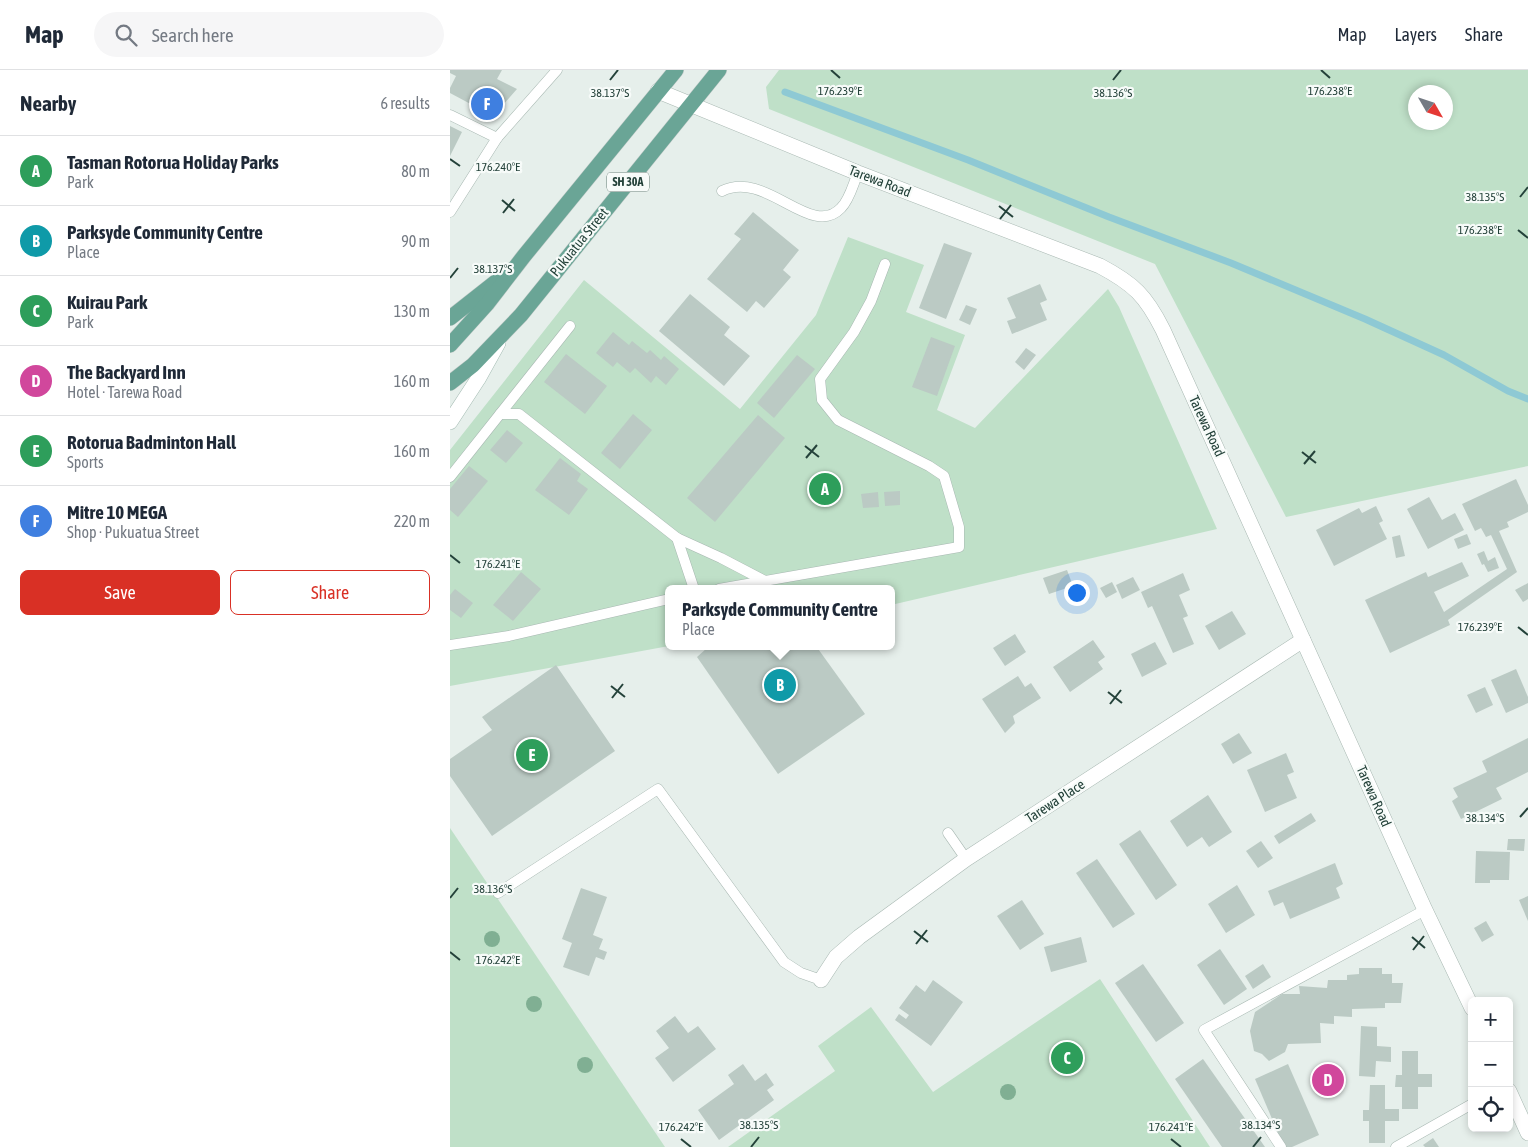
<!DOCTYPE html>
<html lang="en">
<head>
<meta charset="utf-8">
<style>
	:root { --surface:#fff; --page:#f6f6f7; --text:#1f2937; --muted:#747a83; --line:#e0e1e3; --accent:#d93025 }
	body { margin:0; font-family:"Asap Condensed",sans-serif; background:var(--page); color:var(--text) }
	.controls { position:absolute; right:15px; bottom:15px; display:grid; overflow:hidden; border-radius:8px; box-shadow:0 2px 8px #0003 }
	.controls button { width:45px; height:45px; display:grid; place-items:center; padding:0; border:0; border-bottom:1px solid var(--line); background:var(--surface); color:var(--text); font:25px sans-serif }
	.compass { position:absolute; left:958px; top:15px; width:45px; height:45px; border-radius:50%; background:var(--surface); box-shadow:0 2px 8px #0003; rotate:129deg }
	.you { position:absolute; left:626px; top:522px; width:18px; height:18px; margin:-12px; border:4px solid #fff; border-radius:50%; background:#1a73e8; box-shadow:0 0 0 8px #1a73e833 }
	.badge { display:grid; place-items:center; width:32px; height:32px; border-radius:50%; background:var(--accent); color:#fff; font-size:16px; font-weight:700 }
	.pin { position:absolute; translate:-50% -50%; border:2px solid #fff; box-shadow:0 1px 5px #0006 }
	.popup { position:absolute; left:215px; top:515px; width:230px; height:65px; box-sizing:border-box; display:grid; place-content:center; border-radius:8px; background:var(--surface); filter:drop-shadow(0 1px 4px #0005); font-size:16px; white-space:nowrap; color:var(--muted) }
	.popup b { font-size:19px; color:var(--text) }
	.popup::after { content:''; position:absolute; left:50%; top:100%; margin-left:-10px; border:10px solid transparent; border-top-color:var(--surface) }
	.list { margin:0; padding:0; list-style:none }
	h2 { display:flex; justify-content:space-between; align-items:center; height:65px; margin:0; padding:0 20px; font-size:21px }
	h2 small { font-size:16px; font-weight:400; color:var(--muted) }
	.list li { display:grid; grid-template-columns:32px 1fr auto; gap:15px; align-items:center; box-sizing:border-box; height:70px; padding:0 20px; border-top:1px solid var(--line) }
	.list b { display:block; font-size:19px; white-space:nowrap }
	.list p { margin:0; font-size:16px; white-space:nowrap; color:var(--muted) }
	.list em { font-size:16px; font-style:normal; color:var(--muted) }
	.actions { display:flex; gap:10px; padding:15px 20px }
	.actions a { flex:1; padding:11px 0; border:1px solid var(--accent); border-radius:8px; text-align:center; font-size:18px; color:var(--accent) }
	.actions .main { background:var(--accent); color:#fff }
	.icon { flex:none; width:28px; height:28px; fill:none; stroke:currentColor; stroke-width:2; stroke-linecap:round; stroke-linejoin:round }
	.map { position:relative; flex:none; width:1078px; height:1077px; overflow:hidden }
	header { display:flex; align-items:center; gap:30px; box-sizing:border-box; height:70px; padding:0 25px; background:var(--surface); border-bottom:1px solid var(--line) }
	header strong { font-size:24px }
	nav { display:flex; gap:28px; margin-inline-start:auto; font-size:18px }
	.search { width:350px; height:45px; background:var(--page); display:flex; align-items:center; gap:12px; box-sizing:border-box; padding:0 18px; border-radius:28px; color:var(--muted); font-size:19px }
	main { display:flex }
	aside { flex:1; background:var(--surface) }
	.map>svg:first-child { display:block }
	.green { fill:#bfe0c8; fill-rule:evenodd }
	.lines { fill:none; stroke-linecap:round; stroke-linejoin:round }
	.stream { stroke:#8ec9d4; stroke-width:7 }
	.building { fill:#bbcac4 }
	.service-casing { stroke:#a8b8b2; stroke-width:11 }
	.minor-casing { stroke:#a8b8b2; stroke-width:16 }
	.secondary-casing { stroke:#a4bbb3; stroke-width:16 }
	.primary-casing { stroke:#c2cac8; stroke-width:16 }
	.service { stroke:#fff; stroke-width:10 }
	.minor { stroke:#fff; stroke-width:15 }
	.secondary { stroke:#fff; stroke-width:15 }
	.primary { stroke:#6aa596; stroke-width:15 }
	.tree { fill:#80af93 }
	.ticks { fill:none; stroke:#24423a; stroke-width:2 }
	.labels { text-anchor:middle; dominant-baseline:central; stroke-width:4.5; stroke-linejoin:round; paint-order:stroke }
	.shield { fill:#f7fbf9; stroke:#637a73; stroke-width:1 }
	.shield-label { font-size:12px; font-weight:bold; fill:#24423a }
	.street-label { font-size:14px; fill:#24423a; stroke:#f7fbf9 }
	.ticks-label { font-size:12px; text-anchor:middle; fill:#24423a; stroke:#f7fbf9; stroke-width:4.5; stroke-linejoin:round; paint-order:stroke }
</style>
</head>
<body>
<header>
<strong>Map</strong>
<div class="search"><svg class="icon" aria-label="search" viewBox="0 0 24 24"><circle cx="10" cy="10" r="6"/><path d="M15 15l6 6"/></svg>Search here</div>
<nav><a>Map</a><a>Layers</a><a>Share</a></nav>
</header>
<main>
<aside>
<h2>Nearby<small>6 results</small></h2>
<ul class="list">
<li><span class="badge" style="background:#2e9e5b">A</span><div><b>Tasman Rotorua Holiday Parks</b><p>Park</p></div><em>80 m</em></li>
<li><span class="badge" style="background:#0f9aa8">B</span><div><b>Parksyde Community Centre</b><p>Place</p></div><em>90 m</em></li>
<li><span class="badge" style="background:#2e9e5b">C</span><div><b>Kuirau Park</b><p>Park</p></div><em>130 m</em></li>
<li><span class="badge" style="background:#d1479c">D</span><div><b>The Backyard Inn</b><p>Hotel · Tarewa Road</p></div><em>160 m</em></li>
<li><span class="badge" style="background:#2e9e5b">E</span><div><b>Rotorua Badminton Hall</b><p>Sports</p></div><em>160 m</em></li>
<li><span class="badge" style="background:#3f7fe0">F</span><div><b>Mitre 10 MEGA</b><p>Shop · Pukuatua Street</p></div><em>220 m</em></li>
</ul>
<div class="actions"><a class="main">Save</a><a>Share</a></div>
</aside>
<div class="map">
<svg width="1078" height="1077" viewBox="0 0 1078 1077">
	<rect width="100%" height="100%" fill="#e6efeb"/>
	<!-- green -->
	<g class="green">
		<path d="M329 0H1078V396L836 447 705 194 319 39 316 17ZM996 22V52H966V22Z"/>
		<polygon points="398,167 474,195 456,242 515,265 487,340 525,358 658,219 669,237 767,459 441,535 441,519 219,519 219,576 0,616 0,380 134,210 290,339 366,245"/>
		<polygon points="0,758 215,1077 0,1077"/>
		<polygon points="650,909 760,1077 278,1077 385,1001 368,976 421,937 483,1022"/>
	</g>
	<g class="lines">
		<!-- stream -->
		<polyline class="stream" points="335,22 518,90 659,147 781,193 915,249 994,285 1058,321 1078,329"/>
	</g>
	<!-- building -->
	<g class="building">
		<polygon points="0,0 52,0 47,9 67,19 43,46 0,23 0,18 6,6 0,3"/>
		<polygon points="0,56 12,62 0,86"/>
		<polygon points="303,142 349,180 333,200 341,207 314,238 306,231 297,242 257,209 291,169 284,164"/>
		<polygon points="494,173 522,183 496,249 469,238"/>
		<polygon points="590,214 597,230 590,233 597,250 562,264 557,251 566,248 557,228"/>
		<polygon points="240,224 280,257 274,265 300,286 274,316 209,261"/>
		<polygon points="516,235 527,239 520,255 509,250"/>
		<polygon points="163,262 179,275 182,271 197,283 200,280 211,290 214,286 229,299 216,315 206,306 201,313 185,298 180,303 167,292 163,297 146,283"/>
		<polygon points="481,267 505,276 487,326 462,317"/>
		<polygon points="576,278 586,285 574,300 565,292"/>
		<polygon points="116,284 157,316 135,344 94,312"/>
		<polygon points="347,285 365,299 324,348 307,333"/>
		<polygon points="183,344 202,360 170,399 151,383"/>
		<polygon points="308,345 335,368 265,452 237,428"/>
		<polygon points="57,360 73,373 56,393 40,380"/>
		<polygon points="110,388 131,404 127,411 138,419 119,445 85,420"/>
		<polygon points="19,396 38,411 8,447 0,440 0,419"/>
		<polygon points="1066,409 1078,435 1078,442 1057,452 1059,457 1049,461 1067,502 998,550 1000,555 940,583 915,530 976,502 978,507 1012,492 1019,506 984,522 994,542 1057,499 1041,465 1036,467 1031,458 1025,461 1012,434"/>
		<polygon points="450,421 450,435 435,436 434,422"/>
		<polygon points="428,422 429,437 413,438 411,424"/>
		<polygon points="979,427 992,450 1005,443 1014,460 978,479 957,439"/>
		<polygon points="926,436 933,451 929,453 937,469 884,496 866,460 909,438 912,443"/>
		<polygon points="1017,464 1021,474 1008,479 1004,469"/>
		<polygon points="950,465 955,486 946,488 942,467"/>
		<polygon points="1034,481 1038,491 1045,487 1049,498 1038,502 1034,494 1032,495 1027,484"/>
		<polygon points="617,500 623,516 599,524 593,508"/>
		<polygon points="71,502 91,519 63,551 43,535"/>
		<polygon points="733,503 740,520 729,525 738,546 733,548 744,574 723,583 702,536 698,538 691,522"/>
		<polygon points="683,507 690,520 672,529 666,515"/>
		<polygon points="662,512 667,522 656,528 650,518"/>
		<polygon points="1078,513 1078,529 1073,532 1065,520"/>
		<polygon points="5,519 23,533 11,548 0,540 0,525"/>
		<polygon points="782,541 796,564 769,580 755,556"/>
		<polygon points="565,564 576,582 555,596 543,578"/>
		<polygon points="643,570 655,587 648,592 653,599 620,622 603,597"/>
		<polygon points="705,572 717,594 692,607 681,584"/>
		<polygon points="269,576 366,576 415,644 328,704 247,587 257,578"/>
		<polygon points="106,595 165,681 42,766 0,706 0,689 42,660 32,647"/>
		<polygon points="1066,599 1078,627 1078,633 1056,643 1041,610"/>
		<polygon points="568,606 575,617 581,613 591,628 563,646 565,653 555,663 532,629"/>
		<polygon points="1035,617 1043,635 1026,643 1017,625"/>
		<polygon points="789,663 802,683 783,694 771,674"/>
		<polygon points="1078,668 1078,702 1046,718 1052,729 1011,749 1002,731 1008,727 1003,718 1037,702 1032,691"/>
		<polygon points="836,683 844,702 837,705 847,728 815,742 797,700"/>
		<polygon points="758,725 782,762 759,777 752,767 737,777 720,751"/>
		<polygon points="861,743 866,751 829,774 824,766"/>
		<polygon points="690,760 727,815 706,830 669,774"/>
		<polygon points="1058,769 1075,769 1074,781 1057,780"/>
		<polygon points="811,771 823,788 808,798 796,781"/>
		<polygon points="1026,781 1060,782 1059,810 1040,810 1040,813 1025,813"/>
		<polygon points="647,789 685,844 663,858 626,803"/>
		<polygon points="885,793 893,814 886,818 890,828 840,849 833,832 824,836 818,821"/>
		<polygon points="787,815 805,845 776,863 758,834"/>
		<polygon points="131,818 157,827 143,865 153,869 149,879 157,882 154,890 146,887 139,906 113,897 122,873 112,869"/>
		<polygon points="1078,826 1078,851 1069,830"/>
		<polygon points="572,830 594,864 570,880 547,846"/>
		<polygon points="1036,851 1044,865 1032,872 1024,858"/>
		<polygon points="631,867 637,892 601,902 594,877"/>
		<polygon points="770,879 797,919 774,935 747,895"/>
		<polygon points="693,894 734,953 706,972 665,913"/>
		<polygon points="813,894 821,907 803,919 795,906"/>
		<polygon points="909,898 932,898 932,904 942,904 942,913 953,913 951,933 935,933 935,938 902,939 902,947 884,946 884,954 870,953 871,973 838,974 835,982 819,991 812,984 804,981 800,961 805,942 832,924 850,924 849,916 877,918 878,910 897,910 897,905 909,904"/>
		<polygon points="483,910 513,932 481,976 445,950 449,944 456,949 459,945 449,938 466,915 475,922"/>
		<polygon points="225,946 238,963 248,956 266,979 223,1012 205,988 219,978 206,961"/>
		<polygon points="911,956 927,957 927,976 941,977 941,992 926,991 925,1007 909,1006"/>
		<polygon points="952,981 968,981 968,1004 982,1004 982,1017 968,1017 968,1039 952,1039 952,1017 945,1017 946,1005 952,1005"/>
		<polygon points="753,989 815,1077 772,1077 725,1009"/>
		<polygon points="293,994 305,1011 316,1003 324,1015 317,1020 324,1030 269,1070 248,1040 284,1014 278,1005"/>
		<polygon points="838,994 869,1065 842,1077 834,1077 805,1009"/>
		<polygon points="920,1015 935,1015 935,1039 949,1039 949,1051 935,1051 935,1073 919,1073 919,1051 913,1051 913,1040 919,1040"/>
		<polygon points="983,1068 989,1077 975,1077 973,1075"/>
	</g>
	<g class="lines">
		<defs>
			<g id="service">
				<polyline points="0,45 47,68"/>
				<path d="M272 121C316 99 361 170 391 138 400 129 403 114 408 103"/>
				<polyline points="0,142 47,68 107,0"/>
				<polyline points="50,344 120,256"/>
				<polyline points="0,407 50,344 69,344 227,468 244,519"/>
				<polyline points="227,468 271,488 315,511"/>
				<polyline points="269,519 509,477 509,457 494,406 479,396 388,350 372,330 370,309 404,262 421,231 435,194"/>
				<polyline points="0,575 59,566 219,529"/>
				<polyline points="498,763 516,789"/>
				<polyline points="48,823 208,719 334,892 351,903 371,910"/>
				<polyline points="831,1077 754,960 975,840"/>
				<polyline points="946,1077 1022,1034"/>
			</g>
			<g id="minor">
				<path d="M208 21 408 103 650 196C684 214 696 226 713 260L975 840 1022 938"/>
				<polyline points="371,910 386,887 409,867 516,789 853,570"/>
				<polyline points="1059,1021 1078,1063"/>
			</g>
			<polyline id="secondary" points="0,352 28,309 48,273"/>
			<g id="primary">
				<polyline points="0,248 47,211"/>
				<polyline points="0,275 37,234 74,186 226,0"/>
				<polyline points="0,313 23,295 71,245 269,0"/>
			</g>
		</defs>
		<!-- service casing -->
		<use href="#service" class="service-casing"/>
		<!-- minor casing -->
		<use href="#minor" class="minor-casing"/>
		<!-- secondary casing -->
		<use href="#secondary" class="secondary-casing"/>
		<!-- primary casing -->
		<use href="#primary" class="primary-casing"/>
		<!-- service -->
		<use href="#service" class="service"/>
		<!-- minor -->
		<use href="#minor" class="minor"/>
		<!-- secondary -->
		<use href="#secondary" class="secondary"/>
		<!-- primary -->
		<use href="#primary" class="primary"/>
	</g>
	<!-- trees -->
	<g class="tree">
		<circle cx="42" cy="869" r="8"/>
		<circle cx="84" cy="934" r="8"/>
		<circle cx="135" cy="995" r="8"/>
		<circle cx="558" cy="1022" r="8"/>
	</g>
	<!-- ticks -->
	<path class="ticks" d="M381 0 390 8M871 0 880 8M160 10 168 0M663 10 671 0M0 89 10 96M1070 127 1078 117M52 130 65 141M549 136 563 147M53 143 64 129M550 149 561 135M1068 160 1078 168M0 208 8 198M355 376 369 387M852 382 866 393M356 388 367 375M854 394 865 381M0 485 10 493M1068 557 1078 565M161 616 175 627M658 622 672 633M162 628 173 614M660 634 671 620M1070 747 1078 738M0 828 8 818M464 861 478 872M962 867 975 878M466 874 477 860M963 880 974 866M0 882 10 890M231 1069 241 1077M721 1069 731 1077M301 1077 309 1067M803 1077 811 1067"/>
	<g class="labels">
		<!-- shield labels -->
		<rect class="shield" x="157" y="102.5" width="42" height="19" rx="4"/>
		<g class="shield-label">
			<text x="178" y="112">SH 30A</text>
		</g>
		<!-- street labels -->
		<g class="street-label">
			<text transform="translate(430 111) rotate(21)">Tarewa Road</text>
			<text transform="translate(129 172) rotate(-51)">Pukuatua Street</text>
			<text transform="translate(757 356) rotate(65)">Tarewa Road</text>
			<text transform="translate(924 726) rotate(66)">Tarewa Road</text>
			<text transform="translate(605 731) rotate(-33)">Tarewa Place</text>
		</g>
	</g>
	<g class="ticks-label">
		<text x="390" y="25">176.239°E</text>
		<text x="880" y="25">176.238°E</text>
		<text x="160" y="27">38.137°S</text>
		<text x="663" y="27">38.136°S</text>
		<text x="48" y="101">176.240°E</text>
		<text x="1035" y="131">38.135°S</text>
		<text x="1030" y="164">176.238°E</text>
		<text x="43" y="203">38.137°S</text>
		<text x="48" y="498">176.241°E</text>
		<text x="1030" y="561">176.239°E</text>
		<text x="1035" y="752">38.134°S</text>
		<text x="43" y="823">38.136°S</text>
		<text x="48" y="894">176.242°E</text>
		<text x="309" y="1059">38.135°S</text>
		<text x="811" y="1059">38.134°S</text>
		<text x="231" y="1061">176.242°E</text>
		<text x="721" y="1061">176.241°E</text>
	</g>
</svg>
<div class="controls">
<button>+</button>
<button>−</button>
<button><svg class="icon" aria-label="locate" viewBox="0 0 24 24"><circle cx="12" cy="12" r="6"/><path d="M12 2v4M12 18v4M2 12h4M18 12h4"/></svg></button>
</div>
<svg class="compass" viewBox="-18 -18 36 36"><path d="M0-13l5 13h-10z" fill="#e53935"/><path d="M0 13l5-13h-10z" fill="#747a83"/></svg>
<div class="you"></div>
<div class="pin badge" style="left:375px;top:419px;background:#2e9e5b">A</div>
<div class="pin badge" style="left:330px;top:615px;background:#0f9aa8">B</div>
<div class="popup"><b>Parksyde Community Centre</b>Place</div>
<div class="pin badge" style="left:617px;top:988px;background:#2e9e5b">C</div>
<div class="pin badge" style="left:878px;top:1010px;background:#d1479c">D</div>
<div class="pin badge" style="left:82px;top:685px;background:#2e9e5b">E</div>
<div class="pin badge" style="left:37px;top:34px;background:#3f7fe0">F</div>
</div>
</main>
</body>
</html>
